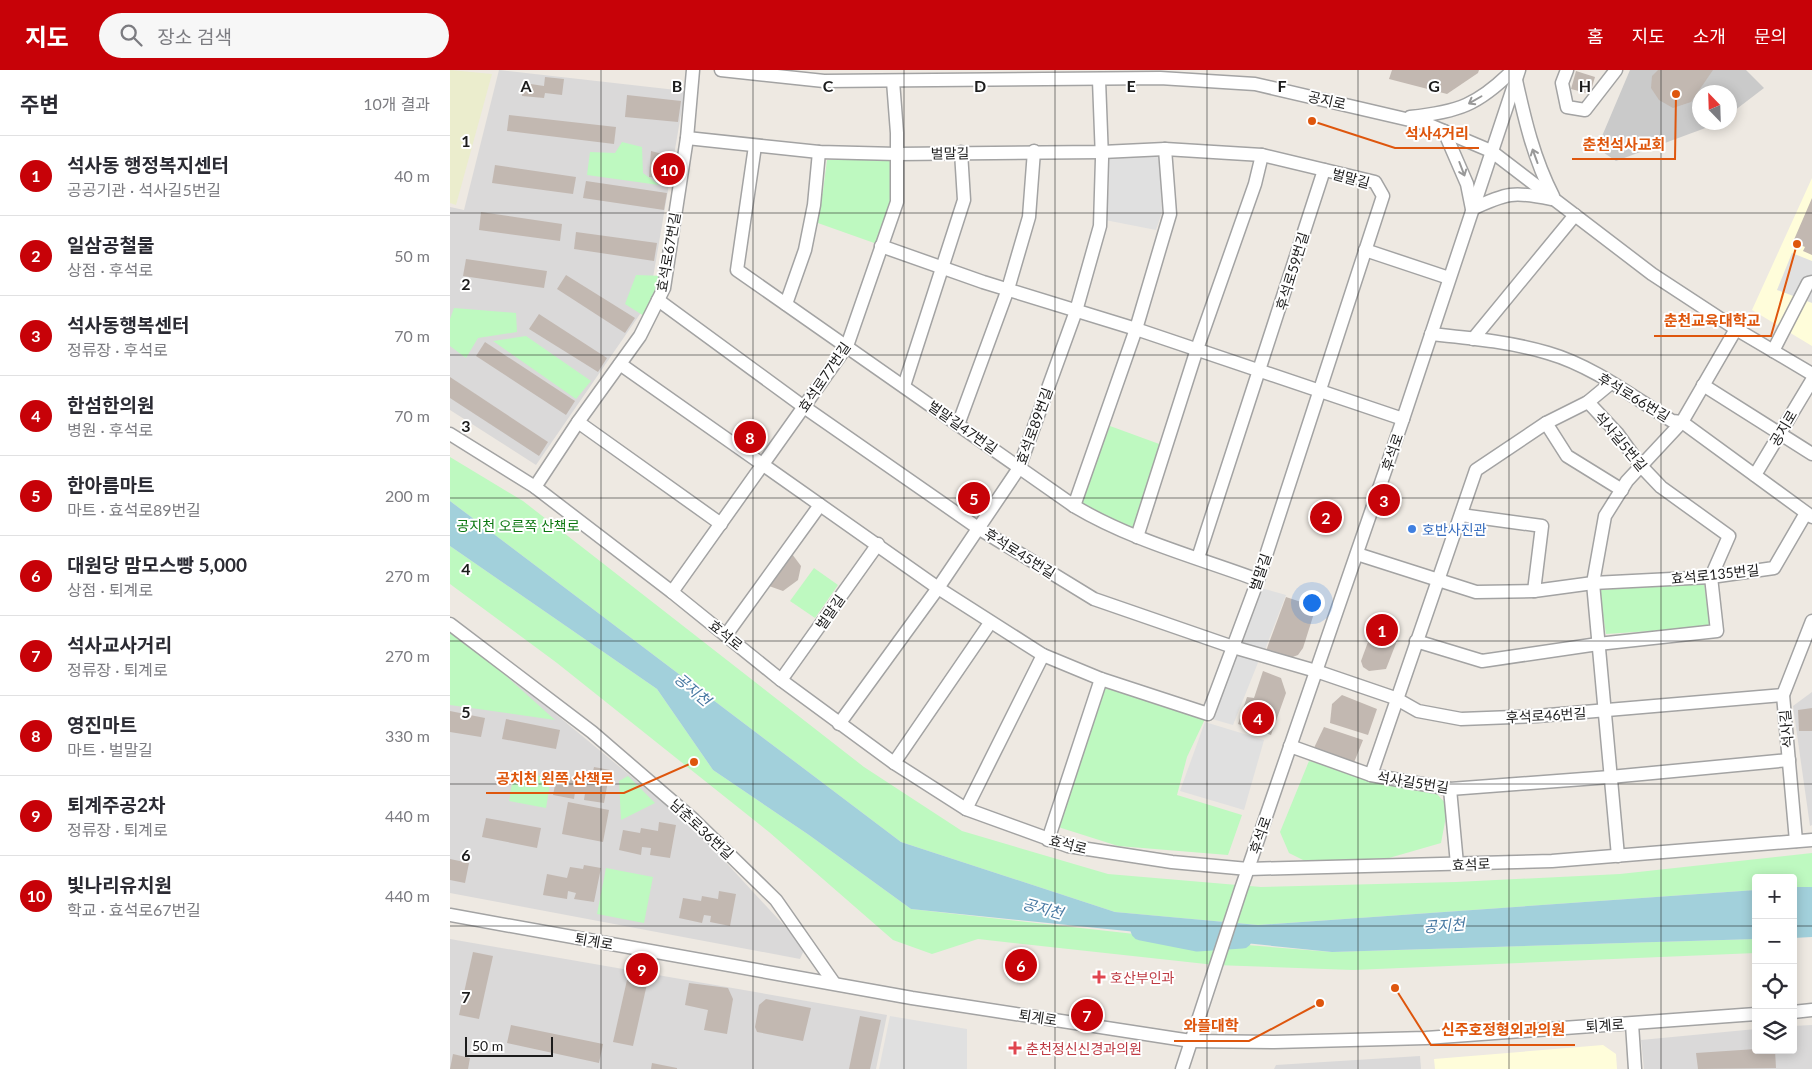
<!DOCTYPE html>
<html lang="ko">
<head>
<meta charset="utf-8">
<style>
	:root { --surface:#fff; --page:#f7f7f7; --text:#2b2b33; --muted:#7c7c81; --line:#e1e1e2; --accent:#c70208 }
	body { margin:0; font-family:Lato,"Noto Sans KR",sans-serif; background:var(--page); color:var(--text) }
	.controls { position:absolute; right:15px; bottom:15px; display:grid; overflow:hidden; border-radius:5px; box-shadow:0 2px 12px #0003 }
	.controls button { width:45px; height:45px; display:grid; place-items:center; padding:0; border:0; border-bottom:1px solid var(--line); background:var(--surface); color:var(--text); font:25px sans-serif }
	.compass { position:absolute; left:1242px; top:15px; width:45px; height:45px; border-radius:50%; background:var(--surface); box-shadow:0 2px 12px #0003; rotate:337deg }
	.scale { position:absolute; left:15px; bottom:12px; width:88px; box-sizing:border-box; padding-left:5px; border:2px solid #1c1c1c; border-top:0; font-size:14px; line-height:18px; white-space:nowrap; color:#1c1c1c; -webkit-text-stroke:4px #fff; paint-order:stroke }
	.you { position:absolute; left:861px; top:532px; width:18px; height:18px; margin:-12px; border:4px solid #fff; border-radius:50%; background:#1a73e8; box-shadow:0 0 0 8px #1a73e833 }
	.badge { display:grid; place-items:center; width:32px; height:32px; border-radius:50%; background:var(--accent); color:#fff; font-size:16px; font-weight:700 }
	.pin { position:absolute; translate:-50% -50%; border:2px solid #fff; box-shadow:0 1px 5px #0006 }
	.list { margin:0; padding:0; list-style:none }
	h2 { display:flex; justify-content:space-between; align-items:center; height:65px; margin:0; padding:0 20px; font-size:21px }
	h2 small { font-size:16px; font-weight:400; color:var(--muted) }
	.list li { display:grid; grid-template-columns:32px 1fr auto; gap:15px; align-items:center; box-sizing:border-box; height:80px; padding:0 20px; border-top:1px solid var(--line) }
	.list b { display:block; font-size:19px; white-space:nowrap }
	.list p { margin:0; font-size:16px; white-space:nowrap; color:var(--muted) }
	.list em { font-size:16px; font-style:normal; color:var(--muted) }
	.icon { flex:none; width:28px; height:28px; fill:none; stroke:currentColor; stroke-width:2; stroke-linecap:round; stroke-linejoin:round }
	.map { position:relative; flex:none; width:1362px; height:999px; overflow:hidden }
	header { display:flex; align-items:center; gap:30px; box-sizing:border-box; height:70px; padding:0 25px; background:var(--accent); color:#fff }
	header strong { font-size:24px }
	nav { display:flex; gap:28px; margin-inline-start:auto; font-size:18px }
	.search { width:350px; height:45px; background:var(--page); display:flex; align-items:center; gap:12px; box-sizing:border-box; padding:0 18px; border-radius:28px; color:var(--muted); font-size:19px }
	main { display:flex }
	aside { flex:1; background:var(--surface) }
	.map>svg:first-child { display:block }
	.residential { fill:#dad9d9 }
	.education { fill:#fffdda }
	.religious { fill:#cacaca }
	.farmland { fill:#ebedcd }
	.park { fill:#bef9c0 }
	.parking { fill:#e0e0e0 }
	.water { fill:#a2d0db }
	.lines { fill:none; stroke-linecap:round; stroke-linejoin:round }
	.river { stroke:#a2d0db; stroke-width:21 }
	.building { fill:#c2b8b1 }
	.minor-casing { stroke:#a3a3a3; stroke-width:15 }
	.minor { stroke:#fff; stroke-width:12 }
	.oneway { stroke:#999 }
	.grid { fill:none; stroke:#1c1c1c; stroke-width:1; stroke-opacity:0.55 }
	.shop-dot { fill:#3f7fe0; stroke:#fff; stroke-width:2 }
	.health-dot { fill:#e0444e; stroke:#fff; stroke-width:2 }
	.labels { text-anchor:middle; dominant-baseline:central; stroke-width:4; stroke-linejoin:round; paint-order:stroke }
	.street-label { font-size:14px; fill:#1c1c1c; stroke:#fff }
	.park-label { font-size:14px; fill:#0c7811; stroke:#fff }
	.shop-label { font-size:14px; fill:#366cbe; stroke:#fff; text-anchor:start }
	.health-label { font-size:14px; fill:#be3a42; stroke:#fff; text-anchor:start }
	.water-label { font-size:15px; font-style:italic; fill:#4778a2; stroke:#fff }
	.grid-label { font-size:16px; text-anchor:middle; font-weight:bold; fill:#1c1c1c; stroke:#fff; stroke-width:4; stroke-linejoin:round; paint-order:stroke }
	.leader { fill:none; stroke:#de560d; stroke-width:2 }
	.callout-dot { fill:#de560d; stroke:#fff; stroke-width:2 }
	.callout-label { font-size:15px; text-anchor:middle; font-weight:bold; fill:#de560d; stroke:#fff; stroke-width:4; stroke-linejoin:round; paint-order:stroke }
</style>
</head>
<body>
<header>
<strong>지도</strong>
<div class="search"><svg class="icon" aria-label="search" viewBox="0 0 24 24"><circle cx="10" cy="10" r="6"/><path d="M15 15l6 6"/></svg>장소 검색</div>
<nav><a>홈</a><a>지도</a><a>소개</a><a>문의</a></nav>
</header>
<main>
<aside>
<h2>주변<small>10개 결과</small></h2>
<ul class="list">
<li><span class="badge">1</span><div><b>석사동 행정복지센터</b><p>공공기관 · 석사길5번길</p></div><em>40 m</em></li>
<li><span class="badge">2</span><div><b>일삼공철물</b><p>상점 · 후석로</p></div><em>50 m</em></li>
<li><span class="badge">3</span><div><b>석사동행복센터</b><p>정류장 · 후석로</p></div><em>70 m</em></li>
<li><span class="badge">4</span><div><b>한섬한의원</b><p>병원 · 후석로</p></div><em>70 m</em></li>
<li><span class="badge">5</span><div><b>한아름마트</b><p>마트 · 효석로89번길</p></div><em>200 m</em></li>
<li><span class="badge">6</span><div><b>대원당 맘모스빵 5,000</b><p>상점 · 퇴계로</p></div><em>270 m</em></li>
<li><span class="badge">7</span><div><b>석사교사거리</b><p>정류장 · 퇴계로</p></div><em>270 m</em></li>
<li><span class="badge">8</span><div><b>영진마트</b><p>마트 · 벌말길</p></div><em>330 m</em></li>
<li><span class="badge">9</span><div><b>퇴계주공2차</b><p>정류장 · 퇴계로</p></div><em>440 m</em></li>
<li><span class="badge">10</span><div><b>빛나리유치원</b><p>학교 · 효석로67번길</p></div><em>440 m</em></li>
</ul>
</aside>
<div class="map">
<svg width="1362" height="999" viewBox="0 0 1362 999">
	<rect width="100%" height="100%" fill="#eee9e2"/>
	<!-- residential -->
	<g class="residential">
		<polygon points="49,0 235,21 199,231 86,395 0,340 0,137 14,140"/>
		<polygon points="0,557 245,759 355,878 350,889 0,823"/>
		<polygon points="1362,622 1362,755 1360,756 1343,636"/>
		<polygon points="0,869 437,945 426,999 0,999"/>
		<polygon points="1362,955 1362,999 1194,999 1191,970 1306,959 1306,980 1343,980 1343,956"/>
		<polygon points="970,986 971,999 824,999 826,995"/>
	</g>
	<!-- education -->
	<g class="education">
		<polygon points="1362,108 1362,276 1302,240"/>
		<polygon points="1153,975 1166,984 1167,999 985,999 984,989"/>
	</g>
	<!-- religious -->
	<polygon class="religious" points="1180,0 1296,0 1314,18 1280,44 1280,22 1250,22 1250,52 1269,53 1166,91 1147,78"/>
	<!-- farmland -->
	<polygon class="farmland" points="0,0 42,4 6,135 0,133"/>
	<!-- park -->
	<g class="park">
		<polygon points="172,72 192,77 193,103 209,115 137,105 140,82 165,83"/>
		<polygon points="446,89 443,141 427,174 365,152 373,121 377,90"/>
		<polygon points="186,205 215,206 217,230 202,251 175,234"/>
		<polygon points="4,238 66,243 67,262 28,268 16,288 0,276 0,249"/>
		<polygon points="76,266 141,311 126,329 43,271"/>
		<polygon points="660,356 712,375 684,458 653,449 630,434"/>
		<polygon points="0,387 73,431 414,697 512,761 658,804 811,817 1006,812 1170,804 1362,783 1362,817 1343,817 1343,808 1306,808 1306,820 808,855 665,842 451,772 0,431"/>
		<polygon points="0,476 207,619 263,700 359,765 461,839 747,871 882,882 1306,869 1306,883 903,900 765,895 528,869 482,884 443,870 319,762 107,593 0,514"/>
		<polygon points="364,498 388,515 365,548 340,531"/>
		<polygon points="1254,513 1260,557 1156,564 1149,520"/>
		<polygon points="0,563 35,587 105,650 0,635"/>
		<polygon points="655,618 755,649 737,687 727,725 792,745 778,785 668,776 605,756"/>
		<polygon points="859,691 927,709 951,718 987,724 998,736 991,773 939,788 857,792 839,783 830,762"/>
		<polygon points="64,701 101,708 96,738 59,731"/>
		<polygon points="178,706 205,733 171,750 169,711"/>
		<polygon points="156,798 203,807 194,853 147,844"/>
	</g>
	<!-- parking -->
	<g class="parking">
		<polygon points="659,84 709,84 712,142 706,160 655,150 659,118"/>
		<polygon points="1342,183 1362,191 1362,233 1327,220"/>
		<polygon points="808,517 836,525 814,582 788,573"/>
		<polygon points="785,583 809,590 783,655 762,649"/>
		<polygon points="755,652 814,670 794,740 730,721"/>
		<polygon points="440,946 517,959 517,999 429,999"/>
	</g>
	<!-- water -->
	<g class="water">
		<polygon points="0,431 451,772 665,842 808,855 1306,820 1306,869 882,882 461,839 359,765 263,700 207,619 0,476"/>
		<polygon points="1343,817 1362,817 1362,867 1343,868"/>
	</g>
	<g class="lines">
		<!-- river -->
		<polyline class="river" points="691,860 747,871 792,868"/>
	</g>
	<!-- building -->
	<g class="building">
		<polygon points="942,0 1029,0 1028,3 997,24 939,9"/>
		<polygon points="1208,0 1263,0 1241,32 1223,38 1209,30 1201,18 1202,6"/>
		<polygon points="1126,1 1145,7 1140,24 1121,19"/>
		<polygon points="95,7 114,9 112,25 95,23 94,28 72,26 74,13 94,16"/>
		<polygon points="177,25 231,31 228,52 175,47"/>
		<polygon points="59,45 166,57 164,74 57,61"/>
		<polygon points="201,81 228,88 224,109 199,107"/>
		<polygon points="45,95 126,107 123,124 42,113"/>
		<polygon points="136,111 217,123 214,140 133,128"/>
		<polygon points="1362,128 1362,185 1353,181 1355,177 1343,172"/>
		<polygon points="31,142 112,154 110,171 29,160"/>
		<polygon points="126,162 207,173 204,191 124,179"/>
		<polygon points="16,189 97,201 94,218 13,206"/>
		<polygon points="116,205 185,248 175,263 107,219"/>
		<polygon points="89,244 157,288 148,302 79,259"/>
		<polygon points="35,272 125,331 116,345 26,286"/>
		<polygon points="0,307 98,372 89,386 0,328"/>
		<polygon points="342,484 351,496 348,510 333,521 319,516"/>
		<polygon points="836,527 866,537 853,578 848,585 840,588 816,581"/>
		<polygon points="933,549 943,550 950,563 936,599 919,601 913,597 911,591 925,553"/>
		<polygon points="813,601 831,608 836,623 821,665 788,654 797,627 804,628"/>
		<polygon points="892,625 927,639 918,665 880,653 882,634"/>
		<polygon points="1362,638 1362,661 1349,661 1348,640"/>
		<polygon points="0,641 35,648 31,667 0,662"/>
		<polygon points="56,649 110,660 106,679 52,669"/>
		<polygon points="874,657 913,670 903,695 863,680"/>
		<polygon points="144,697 160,700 154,733 134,730 135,723 125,722 124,729 103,725 107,705 124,708 125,703 142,706"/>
		<polygon points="118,732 159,740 153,772 112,764"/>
		<polygon points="36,748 91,758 87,778 32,767"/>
		<polygon points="209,752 226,755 220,788 200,785 201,778 192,777 191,785 169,780 173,760 190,763 191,758 208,761"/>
		<polygon points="0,789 19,793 15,813 0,810"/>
		<polygon points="134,795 151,798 144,832 124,829 126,823 118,821 117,829 93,825 97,804 117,808 120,797 133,799"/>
		<polygon points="269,821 286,824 280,856 260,852 261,846 254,845 252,853 229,848 233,828 251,831 252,826 268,829"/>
		<polygon points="23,882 43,886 29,949 9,945"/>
		<polygon points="177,910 197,914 183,976 163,972"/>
		<polygon points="239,913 278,918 283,929 277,964 254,960 258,940 235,935"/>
		<polygon points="316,929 361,938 353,971 307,962 305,957 309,935"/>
		<polygon points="410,946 431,950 420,999 399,999"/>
		<polygon points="61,955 153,974 149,993 57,973"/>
		<polygon points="1306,979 1325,980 1326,998 1248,999 1246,983"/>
		<polygon points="3,984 20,988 18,999 0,999"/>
		<polygon points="202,993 227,998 227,999 201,999"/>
	</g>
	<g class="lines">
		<defs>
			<g id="minor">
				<polyline points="271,0 374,11 710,8 805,14 977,54 1041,81 1202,204 1286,259 1362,304"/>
				<polyline points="1117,0 1112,13 1117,37 1135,40 1166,0"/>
				<path d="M1066 10C1075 51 1084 89 1103 126"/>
				<path d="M960 47C1008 42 1028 35 1063 0"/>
				<path d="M994 61 1017 114 1022 139C1056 123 1064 121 1101 129"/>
				<path d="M305 76 287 200 624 436C681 470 746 487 808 510"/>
				<polyline points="431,176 533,212 686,259 953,349"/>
				<polyline points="915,180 999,208"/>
				<polyline points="208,230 354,337 528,458 644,529 783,577 866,601 945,628 968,641 1011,649 1087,646 1333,625"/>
				<polyline points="336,234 355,180 364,135 369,82"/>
				<path d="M981 264C1019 268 1062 272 1098 283 1143 296 1183 327 1222 351L1232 352 1362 447"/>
				<polyline points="1023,269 1125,145"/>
				<polyline points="1323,281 1358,213 1362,212"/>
				<polyline points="170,294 488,518 593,585 651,609 758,644 808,510 933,126 925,112 812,85 715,79 652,82 447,84 369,82 237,68"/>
				<polyline points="1253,315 1362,384"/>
				<polyline points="454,316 514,130 511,82"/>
				<polyline points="128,352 271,454"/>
				<polyline points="1096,353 1117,386 1172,420"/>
				<polyline points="508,355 558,219 579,147 584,81"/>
				<polyline points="0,364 85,417 222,522 331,610 444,693 516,739 618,776 722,792 798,799 1102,791 1362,770"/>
				<polyline points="1305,405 1362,310"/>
				<polyline points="85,417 128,352 190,266 214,218 237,68 243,0"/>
				<polyline points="624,436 686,259 720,144 715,79"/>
				<polyline points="1011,445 1092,456 1084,521"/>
				<polyline points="687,467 747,279 805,114 812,85"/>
				<polyline points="907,484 1026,522 1084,521 1143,513 1261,507 1324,498 1356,443"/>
				<polyline points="748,488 874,100"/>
				<polyline points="222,522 397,276 447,132 447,63 443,11"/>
				<polyline points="0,554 142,662 244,750 326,830 384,913"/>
				<polyline points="276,565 370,435"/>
				<polyline points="966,571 1032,591 1148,574 1267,561 1261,507 1279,466 1211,417 1191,396 1167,363 1138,332"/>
				<polyline points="331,610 428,474"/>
				<polyline points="389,654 488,518 569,398 626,241 650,156 652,89 649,10"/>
				<polyline points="840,676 921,705 1000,719 1160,707 1339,690"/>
				<polyline points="444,693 540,553"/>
				<polyline points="921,705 1026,400 1096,353 1138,332 1161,313"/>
				<polyline points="1000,719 1007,794"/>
				<polyline points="516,739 593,585"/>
				<polyline points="598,770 651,609"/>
				<polyline points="1346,771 1333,625 1362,551"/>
				<polyline points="1168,786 1143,513 1155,446 1177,411 1232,352 1286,259"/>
				<polyline points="0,845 462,928 741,971 824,972 976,968 1306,944"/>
				<polyline points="1343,942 1362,940"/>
				<polyline points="1182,954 1185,999"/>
				<polyline points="732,999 791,819 953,349 1069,0"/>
			</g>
		</defs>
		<!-- minor casing -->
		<use href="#minor" class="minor-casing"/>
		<!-- minor -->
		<use href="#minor" class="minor"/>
	</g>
	<!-- one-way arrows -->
	<defs><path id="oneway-shaft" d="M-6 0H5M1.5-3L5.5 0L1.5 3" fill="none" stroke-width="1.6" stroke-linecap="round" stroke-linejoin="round" transform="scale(1.25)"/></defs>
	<g class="oneway">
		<use href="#oneway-shaft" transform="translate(1025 30) rotate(150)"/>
		<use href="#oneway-shaft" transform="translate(1085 86) rotate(-110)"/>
		<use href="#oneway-shaft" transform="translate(1012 99) rotate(69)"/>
	</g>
	<!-- grid -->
	<path class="grid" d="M151 0V999M303 0V999M454 0V999M605 0V999M757 0V999M908 0V999M1059 0V999M1211 0V999M0 143H1362M0 285H1362M0 428H1362M0 571H1362M0 714H1362M0 856H1306M1343 856H1362"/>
	<!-- markers -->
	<circle class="shop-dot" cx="962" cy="459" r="5"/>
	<g class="health-dot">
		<path d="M646.5 899.5h5v5h5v5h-5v5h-5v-5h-5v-5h5z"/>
		<path d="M562.5 970.5h5v5h5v5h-5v5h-5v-5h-5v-5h5z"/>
	</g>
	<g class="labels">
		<!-- street labels -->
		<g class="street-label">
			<text transform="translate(877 30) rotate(13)">공지로</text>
			<text transform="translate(500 83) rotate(-1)">벌말길</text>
			<text transform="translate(901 108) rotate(15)">벌말길</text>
			<text transform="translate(218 182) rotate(-80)">효석로67번길</text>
			<text transform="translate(842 201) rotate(-73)">후석로59번길</text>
			<text transform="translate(374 307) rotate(-56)">효석로77번길</text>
			<text transform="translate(1184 327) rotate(31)">후석로66번길</text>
			<text transform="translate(584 356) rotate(-70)">효석로89번길</text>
			<text transform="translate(513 357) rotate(35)">벌말길47번길</text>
			<text transform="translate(1333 358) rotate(-59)">공지로</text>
			<text transform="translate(1171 371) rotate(50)">석사길5번길</text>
			<text transform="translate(942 382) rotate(-71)">후석로</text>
			<text transform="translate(570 483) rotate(32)">후석로45번길</text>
			<text transform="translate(810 502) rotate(-71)">벌말길</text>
			<text transform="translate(1265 504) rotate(-6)">효석로135번길</text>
			<text transform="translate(380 542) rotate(-55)">벌말길</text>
			<text transform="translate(276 565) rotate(39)">효석로</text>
			<text transform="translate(1096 645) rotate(-3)">후석로46번길</text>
			<text transform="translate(1336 659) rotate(-95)">석사길</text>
			<text transform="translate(963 712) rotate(9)">석사길5번길</text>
			<text transform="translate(252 759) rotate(43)">남춘로36번길</text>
			<text transform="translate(810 765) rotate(-71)">후석로</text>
			<text transform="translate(618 774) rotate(14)">효석로</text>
			<text transform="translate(1021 794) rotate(-2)">효석로</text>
			<text transform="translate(144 871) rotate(10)">퇴계로</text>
			<text transform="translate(588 947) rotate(9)">퇴계로</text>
			<text transform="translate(1155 955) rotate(-4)">퇴계로</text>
		</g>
		<!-- park labels -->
		<g class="park-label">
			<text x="68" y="455">공지천 오른쪽 산책로</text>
		</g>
		<!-- shop labels -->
		<g class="shop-label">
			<text x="972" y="459">호반사진관</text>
		</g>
		<!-- health labels -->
		<g class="health-label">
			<text x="660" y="907">호산부인과</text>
			<text x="576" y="978">춘천정신신경과의원</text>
		</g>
		<!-- water labels -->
		<g class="water-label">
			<text transform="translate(243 619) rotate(40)">공지천</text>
			<text transform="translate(593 838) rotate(15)">공지천</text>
			<text transform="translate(994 855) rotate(-4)">공지천</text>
		</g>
	</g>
	<g class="grid-label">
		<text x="76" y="22">A</text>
		<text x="227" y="22">B</text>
		<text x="378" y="22">C</text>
		<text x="530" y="22">D</text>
		<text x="681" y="22">E</text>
		<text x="832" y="22">F</text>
		<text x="984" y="22">G</text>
		<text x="1135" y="22">H</text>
		<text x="16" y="77">1</text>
		<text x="16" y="220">2</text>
		<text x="16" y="362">3</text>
		<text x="16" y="505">4</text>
		<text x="16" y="648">5</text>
		<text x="16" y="791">6</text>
		<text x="16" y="933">7</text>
	</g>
	<!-- callouts -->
	<path class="leader" d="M862 51L945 78H1029M1226 24L1225 89H1122M1347 174L1321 266H1204M244 692L174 723H36M870 933L799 971H724M945 918L981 975H1125"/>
	<g class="callout-dot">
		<circle cx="862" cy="51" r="5"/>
		<circle cx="1226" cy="24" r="5"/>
		<circle cx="1347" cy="174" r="5"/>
		<circle cx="244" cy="692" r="5"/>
		<circle cx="870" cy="933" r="5"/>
		<circle cx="945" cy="918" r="5"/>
	</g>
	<g class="callout-label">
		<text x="987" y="69">석사4거리</text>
		<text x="1174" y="80">춘천석사교회</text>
		<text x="1262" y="256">춘천교육대학교</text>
		<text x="105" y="714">공치천 왼쪽 산책로</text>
		<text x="761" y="961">와플대학</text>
		<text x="1053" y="965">신주호정형외과의원</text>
	</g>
</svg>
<div class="controls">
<button>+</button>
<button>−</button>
<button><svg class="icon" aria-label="locate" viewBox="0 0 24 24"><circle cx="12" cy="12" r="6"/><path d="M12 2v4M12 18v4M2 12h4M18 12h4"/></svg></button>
<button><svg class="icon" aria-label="layers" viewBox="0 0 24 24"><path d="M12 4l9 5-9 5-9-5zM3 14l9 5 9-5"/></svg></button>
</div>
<svg class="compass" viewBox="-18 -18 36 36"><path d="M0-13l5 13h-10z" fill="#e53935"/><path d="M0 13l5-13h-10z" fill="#7c7c81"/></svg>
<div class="scale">50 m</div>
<div class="you"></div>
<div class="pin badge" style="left:932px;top:560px">1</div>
<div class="pin badge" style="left:876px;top:447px">2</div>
<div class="pin badge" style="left:934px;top:430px">3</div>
<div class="pin badge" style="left:808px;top:648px">4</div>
<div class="pin badge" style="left:524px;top:428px">5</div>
<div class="pin badge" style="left:571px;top:895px">6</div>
<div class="pin badge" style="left:637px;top:945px">7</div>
<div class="pin badge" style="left:300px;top:367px">8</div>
<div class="pin badge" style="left:192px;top:899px">9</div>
<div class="pin badge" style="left:219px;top:99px">10</div>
</div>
</main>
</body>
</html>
